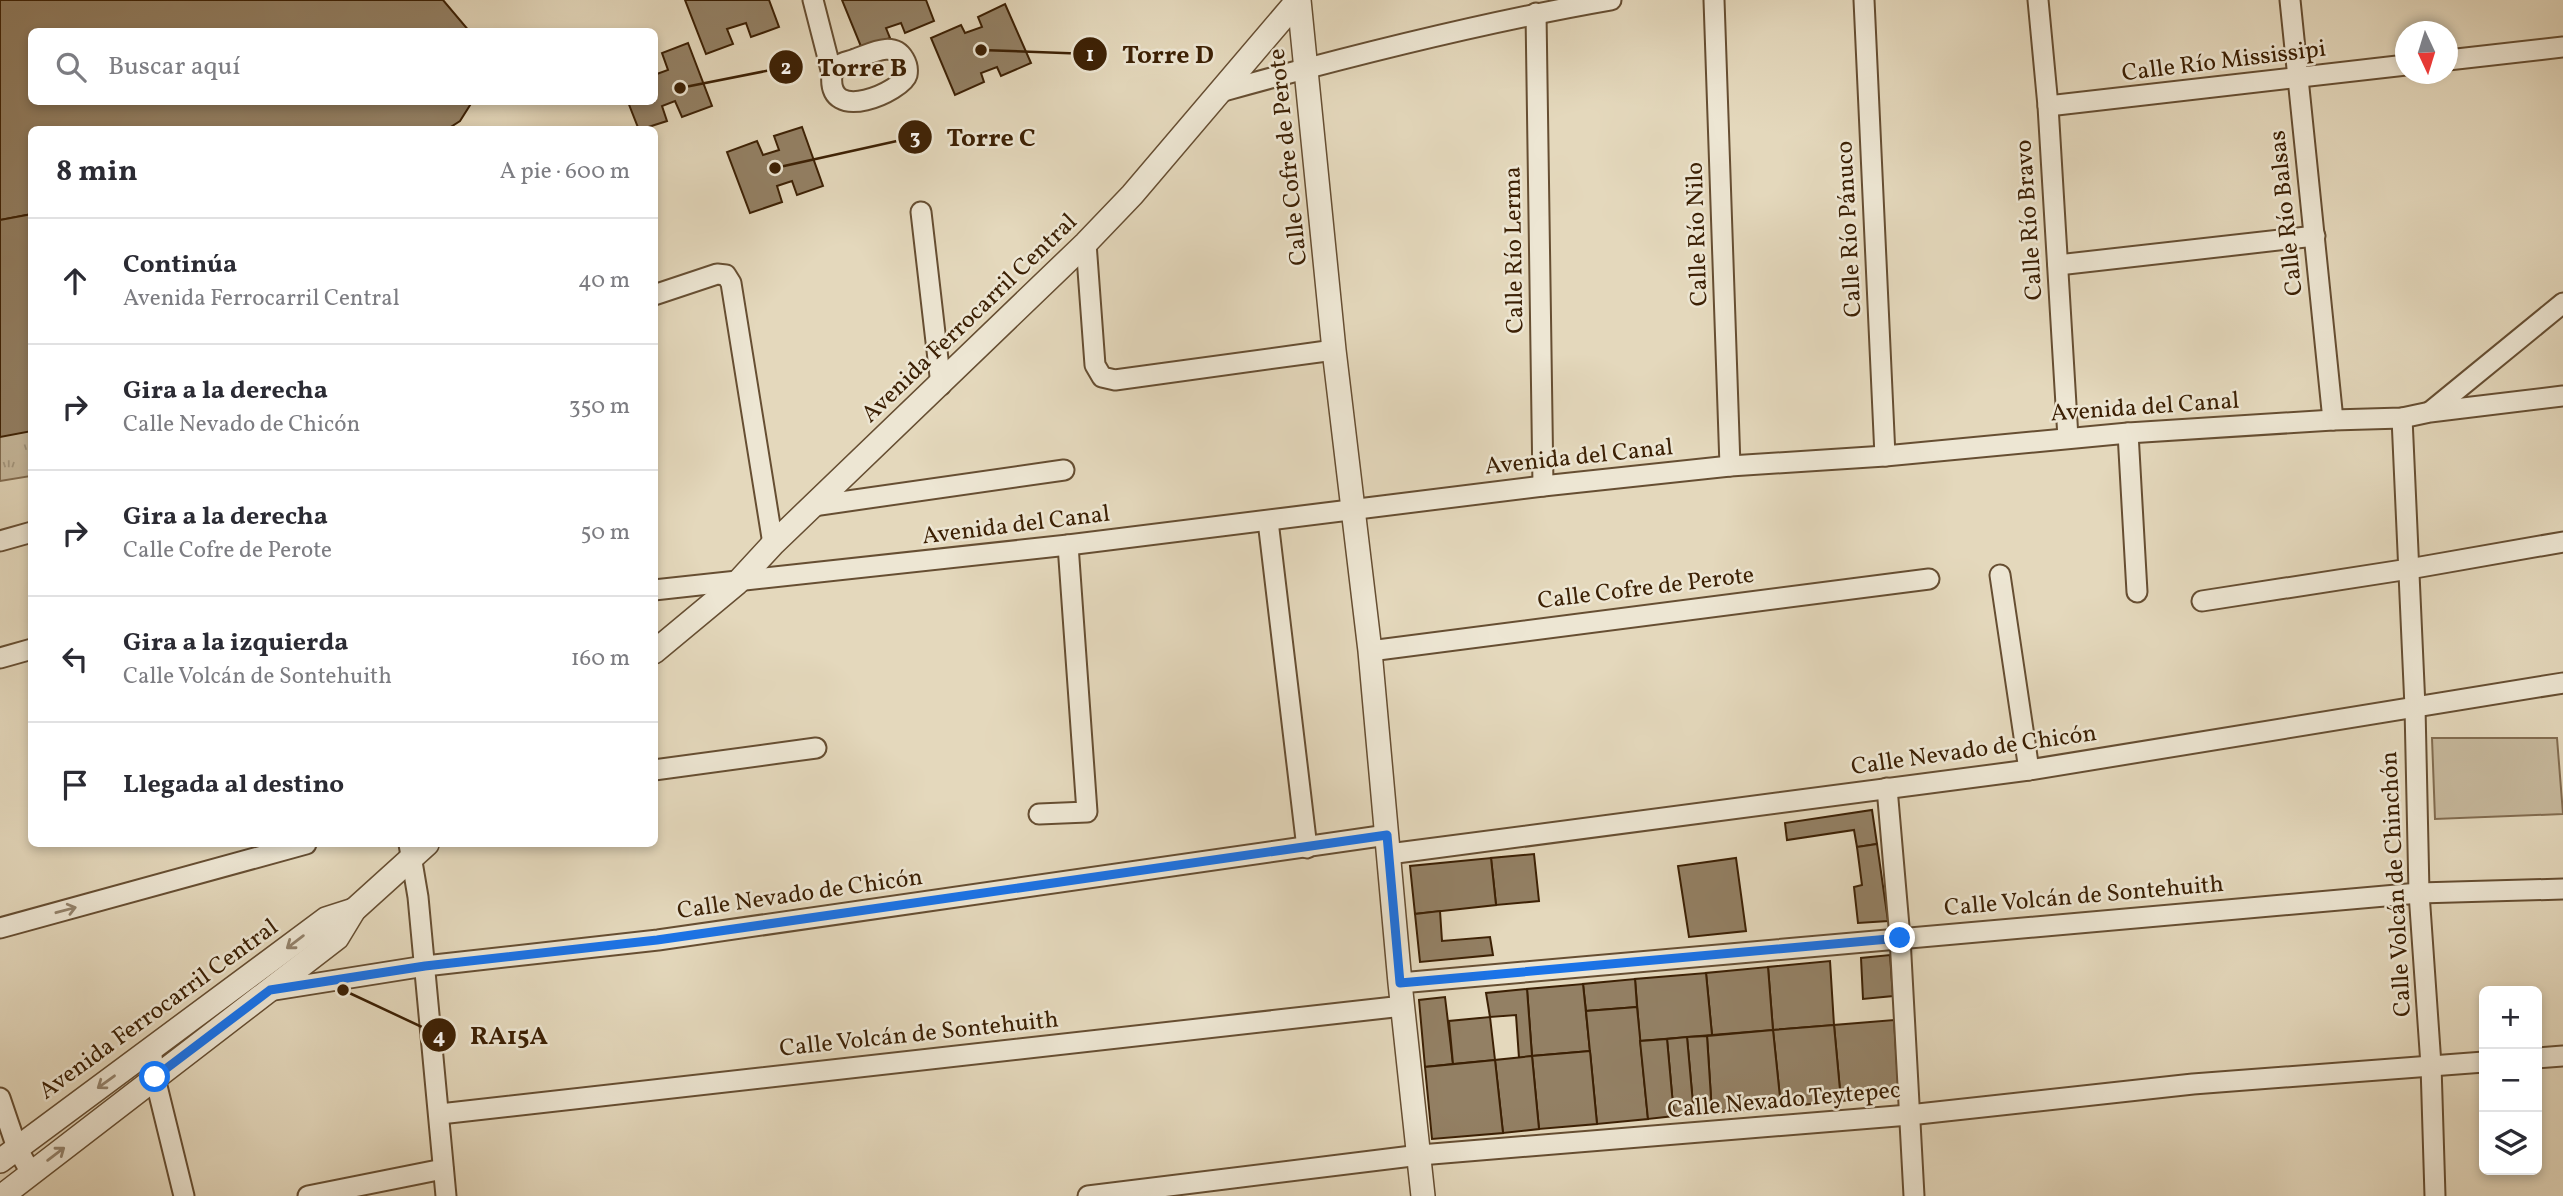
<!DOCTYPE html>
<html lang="es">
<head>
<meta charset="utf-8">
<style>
	:root { --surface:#fff; --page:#f2f2f3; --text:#2b2b33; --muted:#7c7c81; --line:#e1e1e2 }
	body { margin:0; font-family:Vollkorn,serif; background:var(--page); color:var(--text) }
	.controls { position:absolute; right:21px; bottom:21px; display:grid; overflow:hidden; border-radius:10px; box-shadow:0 4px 10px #0003 }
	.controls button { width:63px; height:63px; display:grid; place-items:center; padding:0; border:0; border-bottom:2px solid var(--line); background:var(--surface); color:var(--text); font:35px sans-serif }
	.compass { position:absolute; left:2395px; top:21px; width:63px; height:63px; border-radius:50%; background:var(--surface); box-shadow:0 4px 10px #0003; rotate:176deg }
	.stop { position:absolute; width:21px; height:21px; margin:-16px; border:5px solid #1a73e8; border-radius:50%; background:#fff }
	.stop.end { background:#1a73e8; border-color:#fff; box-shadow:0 2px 7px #0008 }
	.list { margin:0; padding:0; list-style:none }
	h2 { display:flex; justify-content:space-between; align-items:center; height:91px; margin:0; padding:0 28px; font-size:30px }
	h2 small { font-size:23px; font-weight:400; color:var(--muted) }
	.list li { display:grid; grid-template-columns:46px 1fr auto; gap:21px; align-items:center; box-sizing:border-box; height:126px; padding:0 28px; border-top:2px solid var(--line) }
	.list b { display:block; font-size:26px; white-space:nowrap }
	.list p { margin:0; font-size:23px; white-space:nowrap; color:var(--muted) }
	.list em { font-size:23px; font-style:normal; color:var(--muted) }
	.icon { flex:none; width:38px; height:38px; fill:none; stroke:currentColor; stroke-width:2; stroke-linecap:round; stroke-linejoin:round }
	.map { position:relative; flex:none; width:2563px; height:1196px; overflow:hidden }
	.search { position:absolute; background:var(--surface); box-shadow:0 4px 10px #0003; left:28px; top:28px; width:630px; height:77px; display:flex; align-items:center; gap:18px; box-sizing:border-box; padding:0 24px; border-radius:10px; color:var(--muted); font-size:26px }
	.panel { position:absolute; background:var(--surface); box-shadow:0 4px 10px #0003; left:28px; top:126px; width:630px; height:721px; border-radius:10px }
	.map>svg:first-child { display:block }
	.grass { fill:url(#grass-tufts); stroke:#826c50; stroke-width:2 }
	.park { fill:#c7b99d; stroke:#826c50; stroke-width:2 }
	.building { fill:#938064; stroke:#3c2004; stroke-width:2 }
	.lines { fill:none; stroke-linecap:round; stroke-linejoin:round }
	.minor-casing { stroke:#664e32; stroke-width:23 }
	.tertiary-casing { stroke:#664e32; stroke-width:26 }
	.minor { stroke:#ede6d3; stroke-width:19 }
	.tertiary { stroke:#ede6d3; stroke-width:23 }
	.oneway { stroke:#94836c }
	.route { stroke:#1a73e8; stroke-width:9 }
	.labels { text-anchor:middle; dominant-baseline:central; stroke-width:5; stroke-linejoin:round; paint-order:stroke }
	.street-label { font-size:24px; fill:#3c2004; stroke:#ede6d3 }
	.leader { fill:none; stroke:#3c2004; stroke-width:2.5 }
	.callout-dot { fill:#3c2004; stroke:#ede6d3; stroke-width:2.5 }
	.mark-label { font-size:21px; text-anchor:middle; font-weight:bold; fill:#fff }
	.callout-label { font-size:26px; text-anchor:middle; font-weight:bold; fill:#3c2004; stroke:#ede6d3; stroke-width:5; stroke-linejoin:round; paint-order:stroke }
</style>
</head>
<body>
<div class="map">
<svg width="2563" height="1196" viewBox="0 0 2563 1196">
	<defs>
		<pattern id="grass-tufts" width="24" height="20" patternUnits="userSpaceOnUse" patternTransform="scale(1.75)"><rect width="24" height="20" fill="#c7b99d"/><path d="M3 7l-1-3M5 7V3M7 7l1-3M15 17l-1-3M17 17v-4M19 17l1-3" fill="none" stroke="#a3967e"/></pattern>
	</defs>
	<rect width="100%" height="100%" fill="#e4d8bc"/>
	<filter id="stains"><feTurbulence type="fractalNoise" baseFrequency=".00286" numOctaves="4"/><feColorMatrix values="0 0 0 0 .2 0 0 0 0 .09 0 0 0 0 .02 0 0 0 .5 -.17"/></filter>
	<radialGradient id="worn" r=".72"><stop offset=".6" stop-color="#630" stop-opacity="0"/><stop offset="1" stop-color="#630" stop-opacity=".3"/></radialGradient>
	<!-- grass -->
	<polygon class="grass" points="31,425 31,476 0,481 0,431"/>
	<!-- park -->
	<polygon class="park" points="2432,738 2557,738 2563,814 2435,819"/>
	<!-- building -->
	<g class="building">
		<polygon points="0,0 443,0 470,32 32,32 32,102 472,102 460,121 446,130 32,130 32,214 0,220"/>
		<polygon points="685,0 769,0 779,27 751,37 746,23 727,29 733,44 706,54"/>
		<polygon points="842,0 926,0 934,21 905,33 901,23 886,28 890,38 862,49"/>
		<polygon points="1005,4 1031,63 1001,76 997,67 981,73 984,82 955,95 931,38 961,25 965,33 982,27 978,17"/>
		<polygon points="688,43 712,106 682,117 675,101 662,106 667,121 639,130 628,102 654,102 654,75 668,70 662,53"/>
		<polygon points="802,127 823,186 797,195 792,181 777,186 782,202 750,213 727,152 757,141 763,155 779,150 774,136"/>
		<polygon points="32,214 32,431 0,437 0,220"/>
		<polygon points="1872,810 1877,844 1857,847 1854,830 1787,840 1785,823"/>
		<polygon points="1877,844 1888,921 1858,923 1854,887 1862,885 1857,847"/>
		<polygon points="1534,854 1539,901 1496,905 1491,858"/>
		<polygon points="1491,858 1496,905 1415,914 1410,866"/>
		<polygon points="1736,858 1746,931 1689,937 1678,866"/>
		<polygon points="1440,911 1442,941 1490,937 1493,955 1420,962 1415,914"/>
		<polygon points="1890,955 1893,996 1863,999 1861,958"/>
		<polygon points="1830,961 1834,1025 1773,1030 1768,967"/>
		<polygon points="1768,967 1773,1030 1712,1035 1706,973"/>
		<polygon points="1706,973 1712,1035 1640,1041 1635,979"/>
		<polygon points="1635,979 1637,1007 1586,1011 1583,984"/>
		<polygon points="1583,984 1590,1051 1532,1056 1527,989"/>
		<polygon points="1527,989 1532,1056 1519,1058 1516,1015 1490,1017 1486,993"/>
		<polygon points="1445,997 1453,1064 1425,1067 1419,1000"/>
		<polygon points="1637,1007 1648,1119 1597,1124 1586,1011"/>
		<polygon points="1490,1017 1495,1060 1453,1064 1449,1021"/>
		<polygon points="1894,1020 1899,1096 1841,1101 1834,1025"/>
		<polygon points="1834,1025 1841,1101 1781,1107 1773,1030"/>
		<polygon points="1773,1030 1781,1107 1712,1113 1707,1036"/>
		<polygon points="1707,1036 1712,1113 1694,1115 1687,1037"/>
		<polygon points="1687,1037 1694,1115 1674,1116 1667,1039"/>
		<polygon points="1667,1039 1674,1116 1648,1119 1640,1041"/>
		<polygon points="1590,1051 1597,1124 1539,1129 1532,1056"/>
		<polygon points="1532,1056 1539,1129 1503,1133 1495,1060"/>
		<polygon points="1495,1060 1503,1133 1432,1139 1425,1067"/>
	</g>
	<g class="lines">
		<defs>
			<g id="minor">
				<path d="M813 0 832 74C826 127 903 90 907 75 908 70 907 64 904 59 893 40 870 54 855 59 851 61 843 62 839 65 836 67 835 71 832 74"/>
				<polyline points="1714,0 1730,466"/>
				<polyline points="1864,0 1885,456"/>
				<polyline points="2038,0 2048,106 2068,438"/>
				<polyline points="2290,0 2333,420"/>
				<polyline points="1536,13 1543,486"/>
				<polyline points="2448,60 2563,47"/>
				<path d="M1220 92C1349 56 1479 23 1611 0"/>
				<polyline points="2048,106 2406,65"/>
				<polyline points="921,212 941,385"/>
				<polyline points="1086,243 1095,365 1102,377 1115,380 1334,350"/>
				<polyline points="2058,265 2315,236"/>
				<polyline points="654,295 717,274 726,275 731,283 773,544"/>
				<polyline points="2431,411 2563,303"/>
				<polyline points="2402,418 2415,707 2419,893 2431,1065 2435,1196"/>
				<polyline points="2128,433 2137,592"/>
				<polyline points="813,506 1064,470"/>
				<polyline points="1268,521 1307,848"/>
				<polyline points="0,541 32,532"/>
				<polyline points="2000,575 2029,770"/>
				<polyline points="654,590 1068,545 1543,486 1730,466 1885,456 2128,433 2333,420 2402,418 2430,412 2563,396"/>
				<polyline points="2202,601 2409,569 2563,542"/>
				<polyline points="1370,651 1929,579"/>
				<polyline points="0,658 32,649"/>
				<polyline points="654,770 816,748"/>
				<polyline points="1887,788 1900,938 1914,1196"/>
				<polyline points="1039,814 1087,812 1068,545"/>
				<polyline points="409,844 418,897 446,1196"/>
				<polyline points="1389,854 2029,770 2563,683"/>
				<polyline points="0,928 306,844"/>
				<polyline points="1400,983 2419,893 2563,889"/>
				<polyline points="268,991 425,966 658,940 1387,835"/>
				<polyline points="151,1049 155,1078 184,1196"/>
				<polyline points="2537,1058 2563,1056"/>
				<polyline points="0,1098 17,1148 31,1173"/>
				<polyline points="440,1114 1403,1006"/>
				<polyline points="308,1196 443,1169"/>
				<polyline points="1088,1196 1420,1155 1909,1115 2193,1084 2484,1062"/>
			</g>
			<g id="tertiary">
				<polyline points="1299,0 1334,350 1370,651 1400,983 1423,1196"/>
				<polyline points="654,652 737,583 773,544 1086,243 1132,195 1298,0"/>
				<polyline points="0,1161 326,919 354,910"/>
				<polyline points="2,1196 337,938 354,910 427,844"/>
			</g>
		</defs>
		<!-- minor casing -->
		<use href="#minor" class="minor-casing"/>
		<!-- tertiary casing -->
		<use href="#tertiary" class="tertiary-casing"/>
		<!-- minor -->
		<use href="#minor" class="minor"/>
		<!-- tertiary -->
		<use href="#tertiary" class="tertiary"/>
	</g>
	<!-- one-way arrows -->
	<defs><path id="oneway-shaft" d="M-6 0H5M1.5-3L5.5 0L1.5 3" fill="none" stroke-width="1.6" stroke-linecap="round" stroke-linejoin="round" transform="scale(1.75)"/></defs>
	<g class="oneway">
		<use href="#oneway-shaft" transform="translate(66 910) rotate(-15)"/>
		<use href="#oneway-shaft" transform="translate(295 942) rotate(143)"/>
		<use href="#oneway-shaft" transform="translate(106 1082) rotate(144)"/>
		<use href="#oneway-shaft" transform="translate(56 1154) rotate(-37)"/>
	</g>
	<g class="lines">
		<!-- route -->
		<polyline class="route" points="155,1077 270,990 425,966 657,940 1387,835 1400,983 1900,938"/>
	</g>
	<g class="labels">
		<!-- street labels -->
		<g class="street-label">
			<text transform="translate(2224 62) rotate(-7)">Calle Río Mississipi</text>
			<text transform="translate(1289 157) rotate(-96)">Calle Cofre de Perote</text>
			<text transform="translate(2287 213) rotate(-96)">Calle Río Balsas</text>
			<text transform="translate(2030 220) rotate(-94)">Calle Río Bravo</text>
			<text transform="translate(1850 229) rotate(-93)">Calle Río Pánuco</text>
			<text transform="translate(1698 234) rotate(-92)">Calle Río Nilo</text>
			<text transform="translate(1515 250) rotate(-91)">Calle Río Lerma</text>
			<text transform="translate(970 319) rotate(-44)">Avenida Ferrocarril Central</text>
			<text transform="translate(2145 408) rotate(-4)">Avenida del Canal</text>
			<text transform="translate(1579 458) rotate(-6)">Avenida del Canal</text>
			<text transform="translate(1016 526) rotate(-7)">Avenida del Canal</text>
			<text transform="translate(1646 589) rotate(-7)">Calle Cofre de Perote</text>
			<text transform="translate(1974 751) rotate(-8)">Calle Nevado de Chicón</text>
			<text transform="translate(2397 884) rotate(-93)">Calle Volcán de Chinchón</text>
			<text transform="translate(800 895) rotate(-8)">Calle Nevado de Chicón</text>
			<text transform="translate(2084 897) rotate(-5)">Calle Volcán de Sontehuith</text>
			<text transform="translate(159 1010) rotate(-36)">Avenida Ferrocarril Central</text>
			<text transform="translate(919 1035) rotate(-6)">Calle Volcán de Sontehuith</text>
			<text transform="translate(1784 1101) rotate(-5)">Calle Nevado Teytepec</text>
		</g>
	</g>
	<!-- callouts -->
	<path class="leader" d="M981 50L1090 54M680 88L786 67M775 168L915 137M343 990L439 1035"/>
	<g class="callout-dot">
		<circle cx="981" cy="50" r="7"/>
		<circle cx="680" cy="88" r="7"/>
		<circle cx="775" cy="168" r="7"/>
		<circle cx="343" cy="990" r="7"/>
		<circle cx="1090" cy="54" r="18"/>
		<circle cx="786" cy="67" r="18"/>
		<circle cx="915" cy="137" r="18"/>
		<circle cx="439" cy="1035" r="18"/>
	</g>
	<g class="mark-label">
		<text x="1090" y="61">1</text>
		<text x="786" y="74">2</text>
		<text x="915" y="144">3</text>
		<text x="439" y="1043">4</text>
	</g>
	<g class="callout-label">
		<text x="1168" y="63">Torre D</text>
		<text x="862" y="76">Torre B</text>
		<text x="991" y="146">Torre C</text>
		<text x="509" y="1044">RA15A</text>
	</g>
	<rect width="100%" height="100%" filter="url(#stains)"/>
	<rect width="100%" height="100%" fill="url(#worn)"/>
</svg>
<div class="controls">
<button>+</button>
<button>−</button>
<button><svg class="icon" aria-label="layers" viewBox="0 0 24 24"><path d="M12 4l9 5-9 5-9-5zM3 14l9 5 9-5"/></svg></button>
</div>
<svg class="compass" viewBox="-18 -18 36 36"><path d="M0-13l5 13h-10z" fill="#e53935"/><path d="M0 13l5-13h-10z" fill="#7c7c81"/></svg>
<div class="stop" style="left:155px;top:1077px"></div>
<div class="stop end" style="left:1900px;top:938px"></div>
<div class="search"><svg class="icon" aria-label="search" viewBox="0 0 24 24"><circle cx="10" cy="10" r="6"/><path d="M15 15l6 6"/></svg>Buscar aquí</div>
<section class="panel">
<h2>8 min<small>A pie · 600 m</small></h2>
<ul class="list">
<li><svg class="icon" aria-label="ahead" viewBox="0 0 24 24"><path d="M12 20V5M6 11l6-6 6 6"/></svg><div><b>Continúa</b><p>Avenida Ferrocarril Central</p></div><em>40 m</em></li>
<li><svg class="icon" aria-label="right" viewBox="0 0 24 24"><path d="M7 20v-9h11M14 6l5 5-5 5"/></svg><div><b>Gira a la derecha</b><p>Calle Nevado de Chicón</p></div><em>350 m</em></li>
<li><svg class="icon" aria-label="right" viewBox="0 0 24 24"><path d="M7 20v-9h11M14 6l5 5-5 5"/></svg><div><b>Gira a la derecha</b><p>Calle Cofre de Perote</p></div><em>50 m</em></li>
<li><svg class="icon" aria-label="left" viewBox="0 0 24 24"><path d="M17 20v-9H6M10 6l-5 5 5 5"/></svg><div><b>Gira a la izquierda</b><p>Calle Volcán de Sontehuith</p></div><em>160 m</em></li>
<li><svg class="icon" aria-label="arrive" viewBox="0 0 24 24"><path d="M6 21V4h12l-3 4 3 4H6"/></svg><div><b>Llegada al destino</b></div></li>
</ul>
</section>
</div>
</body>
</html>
